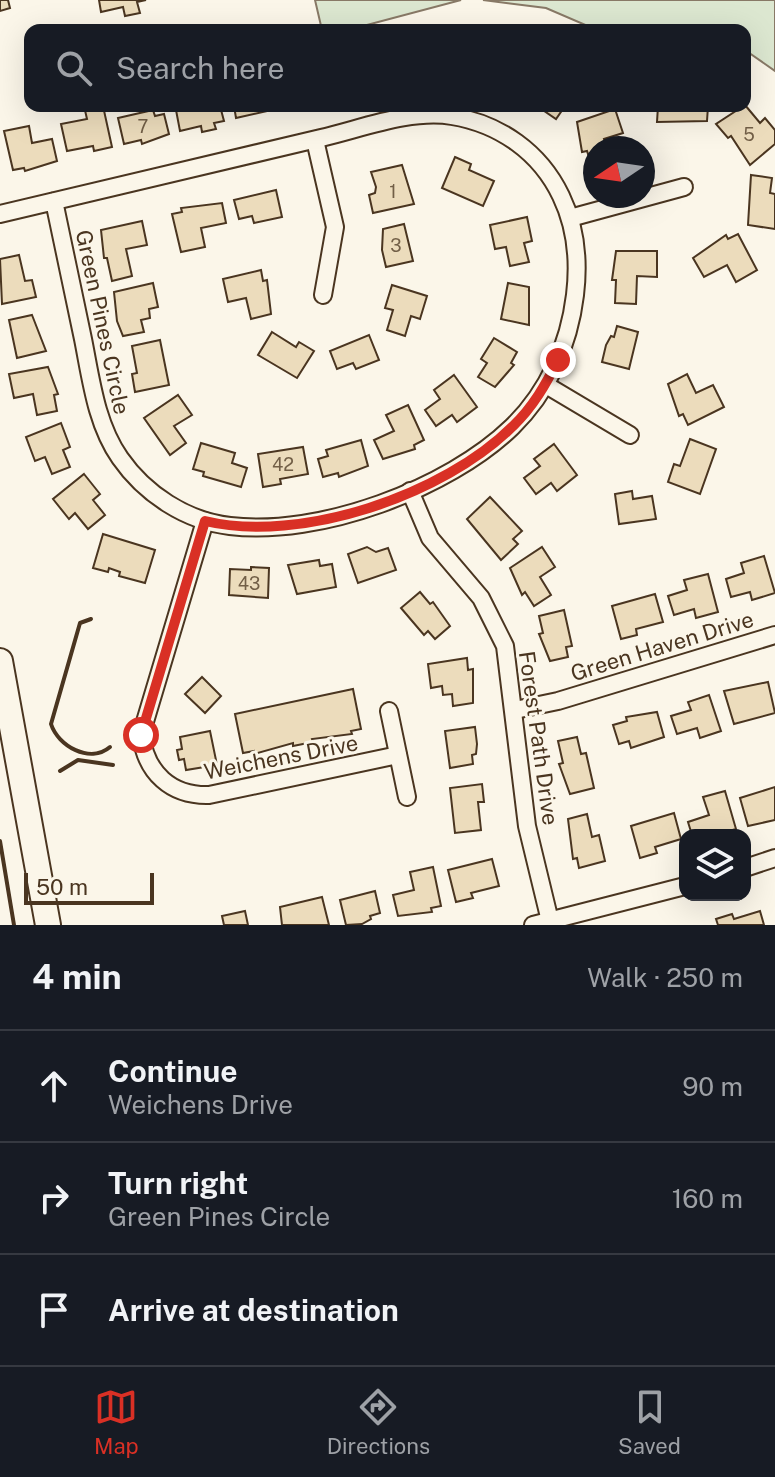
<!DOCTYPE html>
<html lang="en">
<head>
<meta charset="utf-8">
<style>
	:root { --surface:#171b24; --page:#20242c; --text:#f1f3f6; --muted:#9ea1a6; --line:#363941; --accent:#d93025 }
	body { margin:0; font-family:"Public Sans",sans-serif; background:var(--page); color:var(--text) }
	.controls { position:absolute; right:24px; bottom:24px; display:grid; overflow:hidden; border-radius:16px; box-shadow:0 8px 32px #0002 }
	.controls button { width:72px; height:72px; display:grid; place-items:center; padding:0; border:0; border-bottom:2px solid var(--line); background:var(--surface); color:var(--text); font:40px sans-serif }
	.compass { position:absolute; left:583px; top:136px; width:72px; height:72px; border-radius:50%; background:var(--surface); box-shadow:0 8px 32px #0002; rotate:257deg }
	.scale { position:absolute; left:24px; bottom:20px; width:130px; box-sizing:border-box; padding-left:8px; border:4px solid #4a3520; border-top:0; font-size:22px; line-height:28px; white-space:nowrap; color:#4a3520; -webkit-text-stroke:6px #fbf6e9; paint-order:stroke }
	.stop { position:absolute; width:24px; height:24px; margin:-18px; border:6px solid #d93025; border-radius:50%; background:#fff }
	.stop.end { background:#d93025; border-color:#fff; box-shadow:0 2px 8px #0008 }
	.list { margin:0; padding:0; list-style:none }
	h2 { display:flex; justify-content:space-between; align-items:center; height:104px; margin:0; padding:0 32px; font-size:34px }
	h2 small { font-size:26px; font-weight:400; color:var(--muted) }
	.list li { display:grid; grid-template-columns:52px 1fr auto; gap:24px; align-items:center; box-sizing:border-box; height:112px; padding:0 32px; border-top:2px solid var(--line) }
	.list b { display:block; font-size:30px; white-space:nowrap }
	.list p { margin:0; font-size:26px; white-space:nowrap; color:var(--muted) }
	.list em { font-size:26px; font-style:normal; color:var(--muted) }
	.icon { flex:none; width:44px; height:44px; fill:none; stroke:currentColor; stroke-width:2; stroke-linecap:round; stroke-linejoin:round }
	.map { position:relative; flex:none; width:775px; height:925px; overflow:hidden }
	.search { position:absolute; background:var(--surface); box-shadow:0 8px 32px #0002; left:24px; right:24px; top:24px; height:88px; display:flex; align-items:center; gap:20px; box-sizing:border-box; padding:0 28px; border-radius:16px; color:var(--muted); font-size:30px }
	.sheet { height:440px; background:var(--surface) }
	nav { display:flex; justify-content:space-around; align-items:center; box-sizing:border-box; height:112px; border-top:2px solid var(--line); background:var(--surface); font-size:22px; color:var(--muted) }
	nav a { display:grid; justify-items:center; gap:4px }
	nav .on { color:var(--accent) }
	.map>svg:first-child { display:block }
	.green { fill:#dce7d0; stroke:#887966; stroke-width:2 }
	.building { fill:#ecdcbc; stroke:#4a3520; stroke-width:2 }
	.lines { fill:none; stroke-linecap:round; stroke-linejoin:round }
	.minor-casing { stroke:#4a3520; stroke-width:20 }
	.primary-casing { stroke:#4a3520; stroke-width:28 }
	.minor { stroke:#fbf6e9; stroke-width:16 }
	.primary { stroke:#fbf6e9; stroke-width:24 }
	.wall { stroke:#4a3520; stroke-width:4 }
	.route { stroke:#d93025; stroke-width:10 }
	.labels { text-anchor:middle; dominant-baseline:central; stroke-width:6; stroke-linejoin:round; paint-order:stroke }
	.number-label { font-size:18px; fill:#725f47 }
	.street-label { font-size:22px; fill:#4a3520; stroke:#fbf6e9 }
</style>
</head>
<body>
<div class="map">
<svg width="775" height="925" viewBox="0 0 775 925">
	<rect width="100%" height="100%" fill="#fbf6e9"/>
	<!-- green -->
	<g class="green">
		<polygon points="315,0 461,0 348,30 322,30"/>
		<polygon points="483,0 775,0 775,71 745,50 745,30 597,30 546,8"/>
	</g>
	<!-- building -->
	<g class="building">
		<polygon points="0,0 8,0 10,8 0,11"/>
		<polygon points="99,0 146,0 137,2 140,13 125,16 123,7 101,12"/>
		<polygon points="745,105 760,123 765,118 775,130 775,144 750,165 731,136 728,138 716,124"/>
		<polygon points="84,106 103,106 112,147 94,151 93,146 67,151 61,124 87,119"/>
		<polygon points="195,106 220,106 224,121 214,123 216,129 202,132 201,126 180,131 176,110"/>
		<polygon points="234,106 275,106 276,109 236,118"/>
		<polygon points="537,106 565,106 556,119"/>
		<polygon points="658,106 708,106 707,121 657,122"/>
		<polygon points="615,109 623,133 604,139 607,148 595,148 594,173 587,151 582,152 577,122"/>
		<polygon points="153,110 155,116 164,114 169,134 142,144 141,140 124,144 118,118"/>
		<polygon points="29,126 32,143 52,139 57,161 25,171 24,168 13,170 4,131"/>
		<polygon points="455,157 471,164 469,170 494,181 483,206 442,188"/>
		<polygon points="402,165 414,204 373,213 369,195 375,193 376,187 371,172"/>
		<polygon points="751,175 772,178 770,193 775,194 775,229 748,225"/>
		<polygon points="276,190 282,217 254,223 252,216 239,219 234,200"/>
		<polygon points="222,203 226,223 201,228 205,247 181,252 172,214 182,212 181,208"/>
		<polygon points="527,217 532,241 524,243 529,262 510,266 506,247 495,249 490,225"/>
		<polygon points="142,221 147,245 126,249 132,276 112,281 107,258 104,258 101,230"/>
		<polygon points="404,224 413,261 386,267 382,250 383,229"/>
		<polygon points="738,234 757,270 736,282 727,265 704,277 693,258 726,235 728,239"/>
		<polygon points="616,251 657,251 657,277 637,276 636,304 615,303 616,280 612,280"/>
		<polygon points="19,255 25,281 32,280 36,297 2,304 0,259"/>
		<polygon points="261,270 263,281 267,280 271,314 251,319 246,298 228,302 223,279"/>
		<polygon points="153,283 158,307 149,309 150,318 141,320 144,332 123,336 117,321 114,292"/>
		<polygon points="508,283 529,287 529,325 501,319"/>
		<polygon points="392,285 427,296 420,319 411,316 405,336 387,330 393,310 385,308"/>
		<polygon points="32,315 46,351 17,358 9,320"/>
		<polygon points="617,326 638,332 629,369 602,362 606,345 611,336 614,337"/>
		<polygon points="272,332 296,347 299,342 314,351 297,378 258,355"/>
		<polygon points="369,335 379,360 356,369 353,363 337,369 330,351"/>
		<polygon points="494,338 517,352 511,363 514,365 495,387 478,377 487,363 481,359"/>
		<polygon points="160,340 169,385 135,392 132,374 137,373 132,346"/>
		<polygon points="48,367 58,394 54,395 57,411 37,415 33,394 14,398 9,374"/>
		<polygon points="687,374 696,393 713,385 724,407 688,425 683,414 679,416 668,384"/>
		<polygon points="454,375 477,407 457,422 452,415 436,426 425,410 440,399 434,390"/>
		<polygon points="178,395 192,415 174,426 186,443 170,455 144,418"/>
		<polygon points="408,405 424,440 414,445 415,449 383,459 374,440 394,431 386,415"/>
		<polygon points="61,423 70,447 63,450 70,467 52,474 45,457 35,461 26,437"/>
		<polygon points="690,439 716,449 700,494 668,482 674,464 680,466"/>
		<polygon points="361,440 368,466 339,477 338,473 323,477 318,459 328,456 326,450"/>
		<polygon points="201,443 235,453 232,463 247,468 241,487 203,476 204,472 193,469"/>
		<polygon points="554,444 577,475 557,491 551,483 536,494 524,478 540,466 534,459"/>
		<polygon points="303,447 308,474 280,479 281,484 263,487 258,454"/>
		<polygon points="84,474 100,494 93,500 105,515 88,529 75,513 69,519 53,499"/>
		<polygon points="632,491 633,499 652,496 656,519 619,524 615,494"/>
		<polygon points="490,497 522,531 513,539 518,544 501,560 467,519"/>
		<polygon points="103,534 155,550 145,583 119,576 120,572 109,568 108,572 93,568"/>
		<polygon points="367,547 376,552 388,548 396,570 358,583 348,554"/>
		<polygon points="542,547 555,567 540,577 551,595 534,606 525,592 522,595 510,568"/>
		<polygon points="764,556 775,593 752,600 750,592 731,597 726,579 744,573 741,563"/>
		<polygon points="319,560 320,566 332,564 336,587 297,594 288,565"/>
		<polygon points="251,567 269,568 268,598 229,595 230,569 251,570"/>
		<polygon points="708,574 718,612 696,618 694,609 674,615 668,596 687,590 684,580"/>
		<polygon points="420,592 430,604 433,602 450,626 435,639 428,631 424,635 401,608"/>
		<polygon points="655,594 663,622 636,629 637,635 621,639 612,606"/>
		<polygon points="564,610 572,646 566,647 568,657 550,661 539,634 543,633 539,616"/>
		<polygon points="467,658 468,670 473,669 473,703 453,706 452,694 443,695 442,686 431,688 428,664"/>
		<polygon points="202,677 221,696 205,713 185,694"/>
		<polygon points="768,682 775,713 734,724 724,691"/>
		<polygon points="353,689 361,729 351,731 352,734 312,739 313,742 293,746 293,743 254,754 254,751 243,753 235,714"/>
		<polygon points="709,695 721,731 700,738 697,728 677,734 671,716 691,710 688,702"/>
		<polygon points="657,712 664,737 631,748 629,741 619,744 613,725 627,721 626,717"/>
		<polygon points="475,727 477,744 476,754 472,755 473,764 450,768 445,731"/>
		<polygon points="210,731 217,765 186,770 184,759 179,760 177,750 182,749 180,737"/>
		<polygon points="577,737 581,754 586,753 594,788 570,794 559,764 563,763 558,741"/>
		<polygon points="482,784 484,802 478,802 481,830 455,833 450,788"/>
		<polygon points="775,787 775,820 748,826 740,798"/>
		<polygon points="725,791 736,829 726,832 727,835 692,835 688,822 709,815 703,797"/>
		<polygon points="674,813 681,839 655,847 657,853 640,858 631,826"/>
		<polygon points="587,814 592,837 599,835 605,861 579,868 577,858 573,859 568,819"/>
		<polygon points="492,859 499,886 471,893 473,898 456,902 448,870"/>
		<polygon points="433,867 441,906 431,908 432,912 398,916 393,895 414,890 410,872"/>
		<polygon points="375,891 380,913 370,916 371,919 362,924 346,925 340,900"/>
		<polygon points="322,897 329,925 282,925 280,907"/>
		<polygon points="245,911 248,925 224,925 222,916"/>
		<polygon points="760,911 764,925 718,925 716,919 732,914 734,919"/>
	</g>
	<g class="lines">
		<defs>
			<g id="minor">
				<polyline points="315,140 335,227 323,295"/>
				<path d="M0 214C107 189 214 163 321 138 361 129 410 109 452 116 500 124 540 152 561 196 576 227 579 262 575 295 569 345 548 392 512 427 448 489 319 537 230 526 186 521 145 494 120 458 96 424 91 379 83 339 73 293 64 247 54 201"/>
				<polyline points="570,218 684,187"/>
				<polyline points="546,385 630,435"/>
				<polyline points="410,491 430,538 481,598 505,646 527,826 550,921"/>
				<path d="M205 521 141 735C146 773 171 796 209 795L398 755"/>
				<polyline points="515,710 558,701 775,635"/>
				<polyline points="389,711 407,797"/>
				<polyline points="745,868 775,858"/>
				<polyline points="533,925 685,886"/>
			</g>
			<polyline id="primary" points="0,661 48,925"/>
		</defs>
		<!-- minor casing -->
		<use href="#minor" class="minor-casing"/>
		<!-- primary casing -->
		<use href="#primary" class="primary-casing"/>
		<!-- minor -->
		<use href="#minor" class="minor"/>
		<!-- primary -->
		<use href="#primary" class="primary"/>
		<!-- wall -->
		<g class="wall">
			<path d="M91 619 80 623 51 724C58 746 90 764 110 747"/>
			<polyline points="60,771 78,760 113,765"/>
			<polyline points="0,841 14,925"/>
		</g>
	</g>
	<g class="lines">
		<!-- route -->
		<path class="route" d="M141 735 205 521C301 544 444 495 513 426 533 407 546 384 558 360"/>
	</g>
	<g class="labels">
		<!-- number labels -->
		<g class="number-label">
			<text x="143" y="126">7</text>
			<text x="749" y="134">5</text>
			<text x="393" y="191">1</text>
			<text x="396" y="245">3</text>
			<text x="283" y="464">42</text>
			<text x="249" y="583">43</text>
		</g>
		<!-- street labels -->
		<g class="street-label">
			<text transform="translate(103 322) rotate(78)">Green Pines Circle</text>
			<text transform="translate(662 646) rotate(-17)">Green Haven Drive</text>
			<text transform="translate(539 738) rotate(82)">Forest Path Drive</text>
			<text transform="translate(281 757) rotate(-11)">Weichens Drive</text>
		</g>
	</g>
</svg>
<div class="controls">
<button><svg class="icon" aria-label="layers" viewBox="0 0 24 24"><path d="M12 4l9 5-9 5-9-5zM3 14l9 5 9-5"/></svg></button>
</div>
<svg class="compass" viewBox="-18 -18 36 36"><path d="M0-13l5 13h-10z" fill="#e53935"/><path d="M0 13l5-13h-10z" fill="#9ea1a6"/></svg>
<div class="scale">50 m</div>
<div class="stop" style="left:141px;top:735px"></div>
<div class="stop end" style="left:558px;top:360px"></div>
<div class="search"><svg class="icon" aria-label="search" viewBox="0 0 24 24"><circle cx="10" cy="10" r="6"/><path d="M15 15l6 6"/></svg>Search here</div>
</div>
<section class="sheet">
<h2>4 min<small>Walk · 250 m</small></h2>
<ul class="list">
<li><svg class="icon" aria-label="ahead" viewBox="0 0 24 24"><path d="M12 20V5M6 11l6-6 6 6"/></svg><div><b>Continue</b><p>Weichens Drive</p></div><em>90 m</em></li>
<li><svg class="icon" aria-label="right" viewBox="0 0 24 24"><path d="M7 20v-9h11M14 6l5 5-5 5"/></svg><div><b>Turn right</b><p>Green Pines Circle</p></div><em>160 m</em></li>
<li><svg class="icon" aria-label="arrive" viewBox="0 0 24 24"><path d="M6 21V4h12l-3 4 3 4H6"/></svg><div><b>Arrive at destination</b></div></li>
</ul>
</section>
<nav>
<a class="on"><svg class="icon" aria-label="map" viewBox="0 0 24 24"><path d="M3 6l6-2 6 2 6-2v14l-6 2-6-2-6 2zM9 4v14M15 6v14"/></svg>Map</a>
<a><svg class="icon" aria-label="directions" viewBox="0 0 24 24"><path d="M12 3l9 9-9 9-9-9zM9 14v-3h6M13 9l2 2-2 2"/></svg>Directions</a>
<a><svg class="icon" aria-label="saved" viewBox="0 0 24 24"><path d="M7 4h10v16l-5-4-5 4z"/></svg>Saved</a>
</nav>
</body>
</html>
